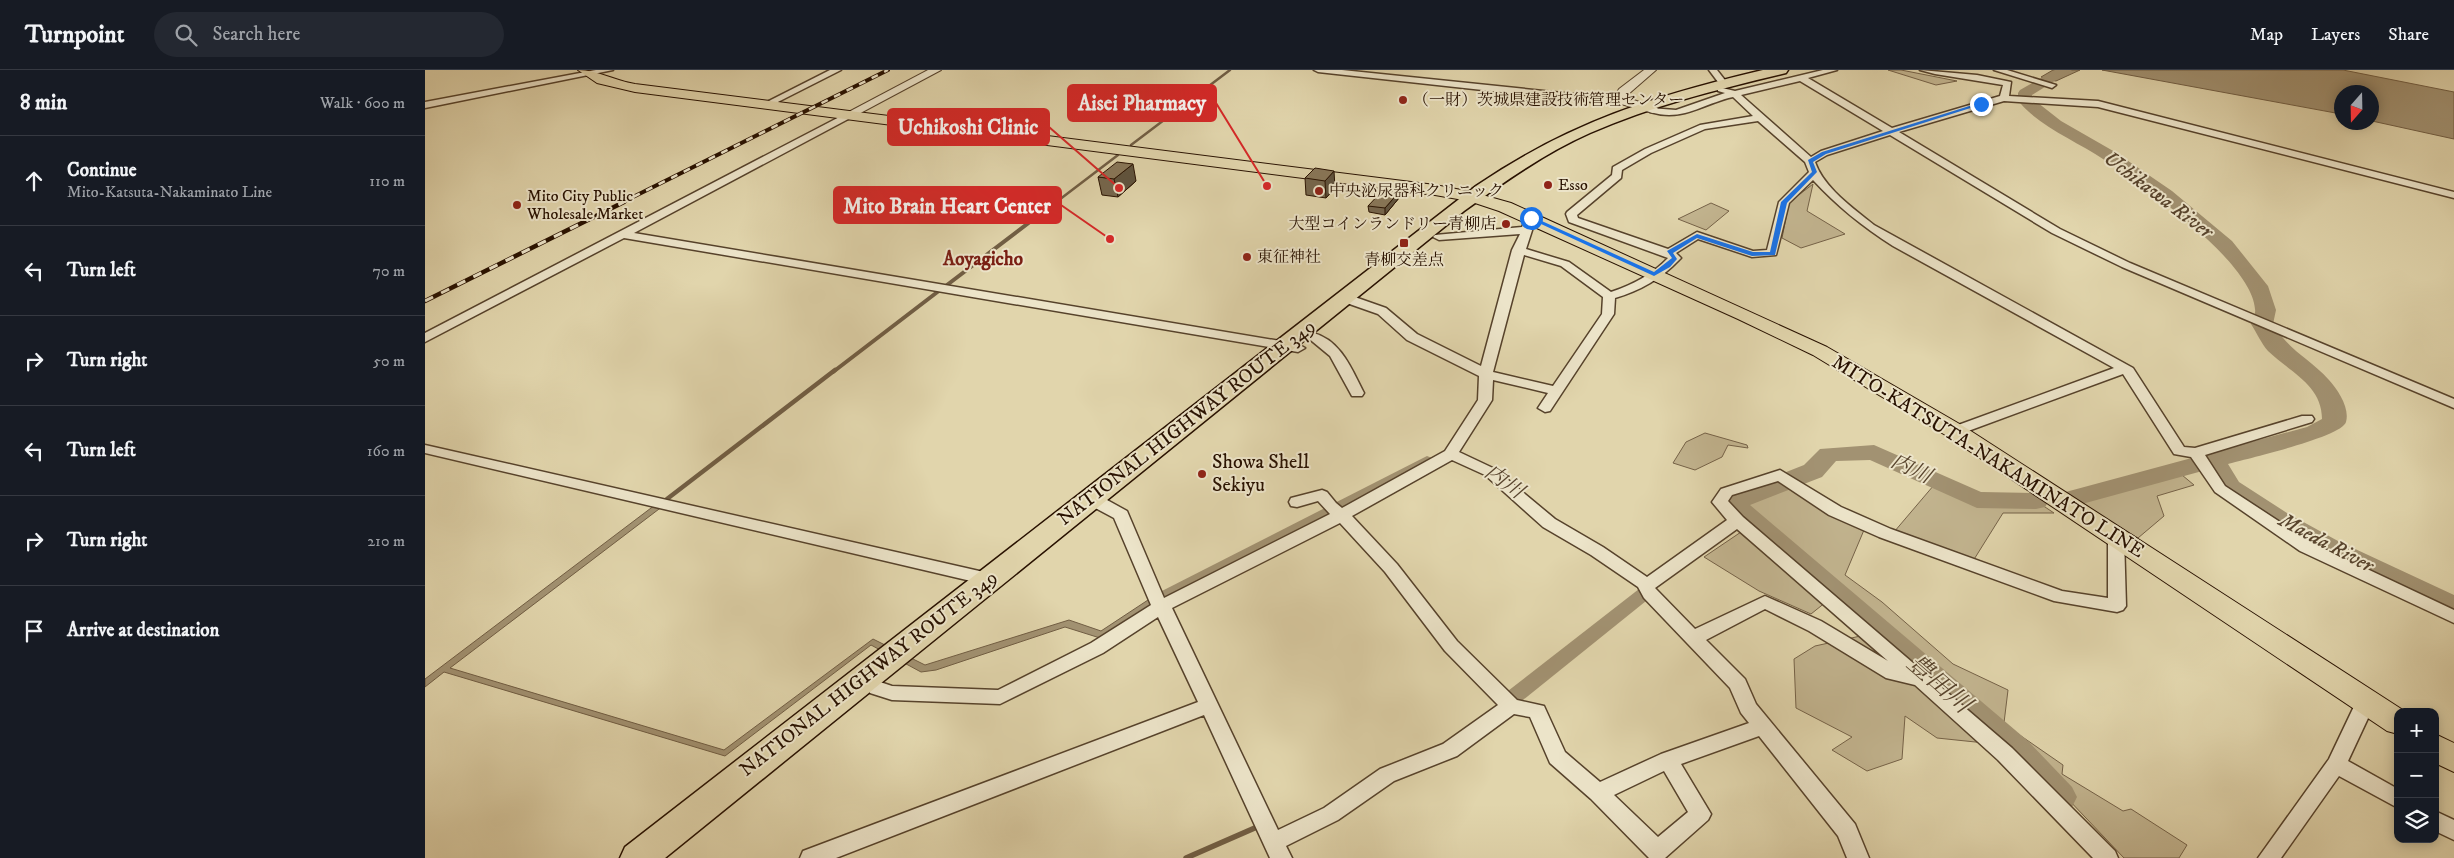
<!DOCTYPE html>
<html lang="en">
<head>
<meta charset="utf-8">
<style>
	:root { --surface:#171b24; --page:#242831; --text:#f1f3f6; --muted:#9ea1a6; --line:#363941 }
	body { margin:0; font-family:"IM FELL DW Pica","Noto Serif JP",serif; background:var(--page); color:var(--text) }
	.controls { position:absolute; right:15px; bottom:15px; display:grid; overflow:hidden; border-radius:10px; box-shadow:0 2px 12px #0003 }
	.controls button { width:45px; height:45px; display:grid; place-items:center; padding:0; border:0; border-bottom:1px solid var(--line); background:var(--surface); color:var(--text); font:25px sans-serif }
	.compass { position:absolute; left:1909px; top:15px; width:45px; height:45px; border-radius:50%; background:var(--surface); box-shadow:0 2px 12px #0003; rotate:200deg }
	.stop { position:absolute; width:15px; height:15px; margin:-11px; border:4px solid #1a73e8; border-radius:50%; background:#fff }
	.stop.end { background:#1a73e8; border-color:#fff; box-shadow:0 1px 5px #0008 }
	.list { margin:0; padding:0; list-style:none }
	h2 { display:flex; justify-content:space-between; align-items:center; height:65px; margin:0; padding:0 20px; font-size:21px }
	h2 small { font-size:16px; font-weight:400; color:var(--muted) }
	.list li { display:grid; grid-template-columns:32px 1fr auto; gap:15px; align-items:center; box-sizing:border-box; height:90px; padding:0 20px; border-top:1px solid var(--line) }
	.list b { display:block; font-size:19px; white-space:nowrap }
	.list p { margin:0; font-size:16px; white-space:nowrap; color:var(--muted) }
	.list em { font-size:16px; font-style:normal; color:var(--muted) }
	.icon { flex:none; width:28px; height:28px; fill:none; stroke:currentColor; stroke-width:2; stroke-linecap:round; stroke-linejoin:round }
	.map { position:relative; flex:none; width:2029px; height:788px; overflow:hidden }
	header { display:flex; align-items:center; gap:30px; box-sizing:border-box; height:70px; padding:0 25px; background:var(--surface); border-bottom:1px solid var(--line) }
	header strong { font-size:24px }
	nav { display:flex; gap:28px; margin-inline-start:auto; font-size:18px }
	.search { width:350px; height:45px; background:var(--page); display:flex; align-items:center; gap:12px; box-sizing:border-box; padding:0 18px; border-radius:28px; color:var(--muted); font-size:19px }
	main { display:flex }
	aside { flex:1; background:var(--surface) }
	.map>svg:first-child { display:block }
	.green { fill:#c2b48f; stroke:#756248 }
	.water { fill:#a29272; stroke:#715e44 }
	.lines { fill:none; stroke-linecap:round; stroke-linejoin:round }
	.stream-far3 { stroke:#715e44; stroke-width:2.5 }
	.stream-far2 { stroke:#715e44; stroke-width:4 }
	.stream-far1 { stroke:#715e44; stroke-width:4.5 }
	.stream { stroke:#715e44; stroke-width:5.5 }
	.canal { fill:#a29272; fill-rule:evenodd }
	.river { fill:#a29272; fill-rule:evenodd }
	.minor-casing { stroke:#56422b; stroke-width:3 }
	.tertiary-casing { stroke:#56422b; stroke-width:2 }
	.primary-casing { stroke:#281100; stroke-width:2 }
	.trunk-casing { stroke:#281100; stroke-width:3 }
	.minor { fill:#ece4c9; fill-rule:evenodd }
	.tertiary { fill:#ece4c9; fill-rule:evenodd }
	.primary { fill:#e1d5ac; fill-rule:evenodd }
	.trunk { fill:#e1d5ac; fill-rule:evenodd }
	.rail-far1-casing { stroke:#281100; stroke-width:4 }
	.rail-casing { stroke:#281100; stroke-width:4.5 }
	.rail-far1 { stroke:#ece4c9; stroke-width:2.5; stroke-dasharray:7; stroke-linecap:butt }
	.rail { stroke:#ece4c9; stroke-width:3; stroke-dasharray:9; stroke-linecap:butt }
	.wall { fill:#75664d; stroke:#281100 }
	.shaded-wall { fill:#5f533e; stroke:#281100 }
	.building { fill:#887759; stroke:#281100 }
	.route { fill:#1a73e8 }
	.poi-dot { fill:#8f2418; stroke:#ece4c9; stroke-width:2 }
	.labels { text-anchor:middle; dominant-baseline:central; stroke-width:4; stroke-linejoin:round; paint-order:stroke }
	.far-poi-label { font-size:16px; fill:#281100; stroke:#ece4c9; text-anchor:start }
	.far-quarter-label { font-size:19px; font-weight:bold; fill:#7a1f14; stroke:#ece4c9 }
	.street-label { font-size:20px; fill:#281100; stroke:#ece4c9 }
	.poi-label { font-size:20px; fill:#281100; stroke:#ece4c9; text-anchor:start }
	.water-label { font-size:21px; font-style:italic; fill:#59452e; stroke:#ece4c9 }
	.near-water-label { font-size:25px; font-style:italic; fill:#59452e; stroke:#ece4c9 }
	.leader { fill:none; stroke:#d62828; stroke-width:2 }
	.callout-dot { fill:#d62828; stroke:#ece4c9; stroke-width:2 }
	.callout { fill:#d62828; stroke:#d62828; stroke-width:2 }
	.callout-label { font-size:21px; text-anchor:middle; font-weight:bold; fill:#fff }
</style>
</head>
<body>
<header>
<strong>Turnpoint</strong>
<div class="search"><svg class="icon" aria-label="search" viewBox="0 0 24 24"><circle cx="10" cy="10" r="6"/><path d="M15 15l6 6"/></svg>Search here</div>
<nav><a>Map</a><a>Layers</a><a>Share</a></nav>
</header>
<main>
<aside>
<h2>8 min<small>Walk · 600 m</small></h2>
<ul class="list">
<li><svg class="icon" aria-label="ahead" viewBox="0 0 24 24"><path d="M12 20V5M6 11l6-6 6 6"/></svg><div><b>Continue</b><p>Mito-Katsuta-Nakaminato Line</p></div><em>110 m</em></li>
<li><svg class="icon" aria-label="left" viewBox="0 0 24 24"><path d="M17 20v-9H6M10 6l-5 5 5 5"/></svg><div><b>Turn left</b></div><em>70 m</em></li>
<li><svg class="icon" aria-label="right" viewBox="0 0 24 24"><path d="M7 20v-9h11M14 6l5 5-5 5"/></svg><div><b>Turn right</b></div><em>50 m</em></li>
<li><svg class="icon" aria-label="left" viewBox="0 0 24 24"><path d="M17 20v-9H6M10 6l-5 5 5 5"/></svg><div><b>Turn left</b></div><em>160 m</em></li>
<li><svg class="icon" aria-label="right" viewBox="0 0 24 24"><path d="M7 20v-9h11M14 6l5 5-5 5"/></svg><div><b>Turn right</b></div><em>210 m</em></li>
<li><svg class="icon" aria-label="arrive" viewBox="0 0 24 24"><path d="M6 21V4h12l-3 4 3 4H6"/></svg><div><b>Arrive at destination</b></div></li>
</ul>
</aside>
<div class="map">
<svg width="2029" height="788" viewBox="0 0 2029 788">
	<rect width="100%" height="100%" fill="#e1d5ac"/>
	<filter id="stains"><feTurbulence type="fractalNoise" baseFrequency=".004" numOctaves="4"/><feColorMatrix values="0 0 0 0 .2 0 0 0 0 .09 0 0 0 0 .02 0 0 0 .5 -.17"/></filter>
	<radialGradient id="worn" r=".72"><stop offset=".6" stop-color="#630" stop-opacity="0"/><stop offset="1" stop-color="#630" stop-opacity=".3"/></radialGradient>
	<!-- green -->
	<g class="green">
		<polygon points="1463,0 1476,0 1532,11 1511,15"/>
		<polygon points="1388,114 1382,141 1420,164 1376,178 1357,168 1365,128 1375,124"/>
		<polygon points="1286,133 1304,141 1281,160 1253,149"/>
		<polygon points="1280,363 1322,375 1323,378 1303,375 1297,387 1270,400 1248,393 1261,372"/>
		<polygon points="1757,405 1769,415 1732,426 1739,446 1713,468 1651,431"/>
		<polygon points="1509,415 1553,433 1617,435 1629,443 1578,443 1548,491 1469,462"/>
		<polygon points="1363,417 1401,441 1439,460 1420,505 1457,532 1528,594 1583,620 1578,661 1514,609 1317,435"/>
		<polygon points="1316,462 1401,532 1386,544 1334,521 1279,487"/>
		<polygon points="1440,565 1560,673 1512,668 1480,646 1477,689 1442,701 1407,680 1427,667 1371,638 1369,589 1390,576"/>
		<polygon points="1583,657 1638,695 1637,704 1698,741 1706,739 1762,775 1754,788 1699,788 1582,665"/>
	</g>
	<!-- water -->
	<g class="water">
		<polygon points="1628,0 1655,0 1631,11 1624,10 1614,13 1622,9 1616,7"/>
		<polygon points="1677,0 1918,0 2029,22 2029,69 1947,51 1946,22 1916,22 1916,44"/>
		<polygon points="230,435 238,436 25,598 299,680 448,569 500,595 644,550 676,561 723,530 730,537 675,568 640,557 511,600 496,602 446,575 300,686 19,602 0,617 0,609"/>
	</g>
	<g class="lines">
		<!-- stream-far3 -->
		<g class="stream-far3">
			<polyline points="706,75 805,0"/>
			<polyline points="630,133 693,85"/>
		</g>
		<!-- stream-far2 -->
		<g class="stream-far2">
			<polyline points="522,215 631,132"/>
			<polyline points="408,302 515,220"/>
		</g>
		<!-- stream-far1 -->
		<polyline class="stream-far1" points="242,429 410,300"/>
		<!-- stream -->
		<polyline class="stream" points="761,788 832,757"/>
		<!-- canal -->
		<g class="canal">
			<polygon points="1002,386 1007,388 1009,391 1007,394 743,532 737,534 731,532 728,528 731,524"/>
			<polygon points="1220,517 1226,519 1229,523 1226,527 1093,634 1086,636 1079,634 1077,629 1079,624 1214,519"/>
		</g>
		<!-- river -->
		<g class="river">
			<path d="M1630 0H1647L1607 25 1608 29 1636 51 1690 82 1747 121 1807 171 1843 216 1851 240 1848 254C1865 282 1884 288 1904 310 1913 320 1925 338 1921 352 1917 367 1821 389 1803 394L1814 412 1862 443 1913 471 2029 525V547L1893 485 1844 455 1795 423 1781 400 1646 437 1637 435 1633 429 1637 423 1882 357 1897 349C1897 315 1865 302 1843 281 1836 273 1832 263 1826 254 1828 250 1831 244 1830 239 1827 192 1717 114 1678 89 1653 72 1616 57 1596 34 1593 31 1593 27 1593 23L1595 20Z"/>
			<polygon points="1449,375 1556,422 1611,423 1620,425 1624,431 1620,437 1611,439 1552,438 1445,390 1411,391 1397,407 1325,435 1603,671 1647,717 1652,727 1647,737 1635,742 1623,737 1579,691 1297,439 1293,433 1297,427 1379,395 1395,379"/>
		</g>
		<defs>
			<g id="minor">
				<polygon points="171,0 188,0 0,38 0,32"/>
				<polygon points="405,0 416,0 343,37 336,35"/>
				<polygon points="889,0 917,0 1177,27 1196,27 1200,30 1196,33 1177,33 893,2"/>
				<polygon points="1284,0 1292,0 1303,14 1302,16 1296,16"/>
				<path d="M1398 0H1412L1383 8 1467 58 1575 26 1578 15 1510 4 1495 0 1552 5 1586 12 1584 26 1673 31 2029 122V128L1673 37 1579 31 1474 62 1635 159 1705 193 2029 329V338L1697 197 1627 163 1465 65 1402 85 1390 92C1399 118 1427 137 1449 155L1708 298 1759 377 1770 378 1877 346H1887L1889 349 1887 352 1780 385 1800 416 1887 473 2029 540V553L1875 481 1790 422 1766 387 1749 384 1698 304 1535 364H1525L1523 361 1525 358 1689 298 1468 176C1438 157 1412 136 1388 110L1364 133 1351 185 1327 187 1273 169 1251 183 1256 188 1254 190C1236 209 1214 221 1190 228L1189 244 1125 341 1120 342 1113 338 1123 323 1068 310 1067 330 1034 382 1070 399 1130 449 1178 477 1222 507 1302 450 1287 432 1296 419 1355 400 1416 437 1466 459 1637 521 1683 528V467L1685 463H1697L1699 467 1701 536 1698 540 1692 542 1629 531 1454 467 1404 445 1353 411 1307 425 1303 431 1318 447 1587 678 1690 781 1693 788H1668L1573 690 1490 615 1461 608 1384 561 1340 539 1281 570 1320 609 1331 634 1430 754 1444 788H1422L1413 766 1334 666 1256 694 1286 744 1283 750 1240 788H1224L1166 729 1125 693 1105 647 1089 644 1032 686 969 711 913 750 861 776 867 788H845L779 645 411 788H375L378 781 773 632 733 547 678 583 575 634 467 630 445 623 443 618 445 613 452 611 467 616 573 620 666 573 726 535 689 448 661 433 659 429 661 425H673L702 441 739 528 905 444 893 431 872 437 866 436 864 432 866 428 897 420 902 422 911 433 917 438 1020 381 1053 330 1054 306 982 270 953 244 916 231 914 228 916 225H924L961 238 992 264 1056 296 1087 180 1095 164 1014 170 1008 167 1010 165 1097 157 1102 146H1110L1111 148 1101 179 1144 192 1186 222C1207 215 1228 204 1243 188L1144 152 1141 144 1142 142 1187 105 1188 97 1220 79 1275 55 1328 46 1308 27C1277 34 1258 52 1225 42V38L1251 40 1300 23 1293 21V17L1310 21ZM1375 11 1458 61 1396 81 1386 87 1316 25ZM1333 51 1380 92 1384 102 1354 132 1342 180 1328 181 1272 162 1243 179 1153 148 1152 145 1196 108 1197 100 1226 83 1280 59ZM1099 185 1136 196 1178 227 1177 244 1128 316 1068 302ZM1027 390 1060 405 1118 457 1166 485 1213 517 1219 528 1305 618 1316 643 1324 653 1236 684 1175 712 1140 682 1119 636 1092 630 1032 571 972 494 927 446ZM915 453 960 502 1020 581 1073 635 1018 674 955 699 899 738 853 760 747 538ZM1312 459 1463 591 1396 551 1340 526 1270 559 1230 518ZM1239 701 1263 742 1233 767 1189 725Z"/>
				<polygon points="1569,0 1582,0 1631,15 1627,18"/>
				<polygon points="424,42 427,43 427,47 209,163 873,274 880,278 873,282 199,168 0,272 0,263"/>
				<path d="M888 263C916 270 927 300 939 323L937 326H927L905 286 882 267Z"/>
				<polygon points="0,375 563,503 569,505 571,509 569,513 563,515 0,383"/>
				<polygon points="1941,624 1948,626 1951,631 1923,691 1973,719 1973,738 1914,706 1856,788 1833,788 1904,689 1934,626"/>
				<polygon points="2010,741 2029,750 2029,770 2010,761"/>
			</g>
			<g id="tertiary">
				<polygon points="503,0 516,0 428,47 420,47 418,45"/>
				<polygon points="1219,0 1231,0 1200,27 1232,38 1234,40 1228,43 1196,34 1189,28 1194,19"/>
			</g>
			<g id="primary">
				<path d="M153 0C173 0 190 11 210 14L1010 115 1047 122 1086 133 1402 277 1538 356 1981 642H1973V664L1962 661 1522 366 1439 316 1388 285 1313 249 1074 141 1044 131 1010 125 210 22 172 13Z"/>
				<polygon points="2010,664 2029,673 2029,702 2010,693"/>
			</g>
			<path id="trunk" d="M1338 0H1363L1361 3C1294 19 1228 35 1165 63 1120 83 1079 112 1039 141L240 788H195L200 777 1051 116C1145 52 1229 26 1338 0Z"/>
		</defs>
		<!-- minor casing -->
		<use href="#minor" class="minor-casing"/>
		<!-- tertiary casing -->
		<use href="#tertiary" class="tertiary-casing"/>
		<!-- primary casing -->
		<use href="#primary" class="primary-casing"/>
		<!-- trunk casing -->
		<use href="#trunk" class="trunk-casing"/>
		<!-- minor -->
		<use href="#minor" class="minor"/>
		<!-- tertiary -->
		<use href="#tertiary" class="tertiary"/>
		<!-- primary -->
		<use href="#primary" class="primary"/>
		<!-- trunk -->
		<use href="#trunk" class="trunk"/>
		<defs>
			<polyline id="rail-far1" points="196,133 463,0"/>
			<polyline id="rail" points="0,231 199,132"/>
		</defs>
		<!-- rail-far1 casing -->
		<use href="#rail-far1" class="rail-far1-casing"/>
		<!-- rail casing -->
		<use href="#rail" class="rail-casing"/>
		<!-- rail-far1 -->
		<use href="#rail-far1" class="rail-far1"/>
		<!-- rail -->
		<use href="#rail" class="rail"/>
	</g>
	<!-- wall -->
	<g class="wall">
		<polygon points="890,98 910,118 901,128 881,125 880,108"/>
		<polygon points="673,107 711,111 693,127 677,125"/>
		<polygon points="974,122 974,128 960,145 944,142 943,136"/>
	</g>
	<!-- shaded-wall -->
	<g class="shaded-wall">
		<polygon points="708,94 711,111 693,127 689,109"/>
		<polygon points="909,101 910,118 901,128 900,111"/>
		<polygon points="974,122 974,128 960,145 960,138"/>
	</g>
	<!-- building -->
	<g class="building">
		<polygon points="692,92 708,94 689,109 673,107"/>
		<polygon points="890,98 909,101 900,111 880,108"/>
		<polygon points="958,120 974,122 960,138 943,136"/>
	</g>
	<!-- route -->
	<polygon class="route" points="1554,33 1558,34 1401,84 1388,92 1392,102 1362,133 1350,185 1327,186 1272,168 1248,183 1252,189 1245,197 1229,206 1103,148 1108,147 1229,202 1247,188 1242,181 1272,164 1328,182 1345,182 1356,132 1387,102 1383,90 1397,82"/>
	<!-- markers -->
	<g class="poi-dot">
		<circle cx="978" cy="30" r="5"/>
		<circle cx="1123" cy="115" r="5"/>
		<circle cx="894" cy="121" r="5"/>
		<circle cx="92" cy="135" r="5"/>
		<circle cx="1081" cy="154" r="5"/>
		<rect x="974" y="168" width="10" height="10" rx="2.5"/>
		<circle cx="822" cy="187" r="5"/>
		<circle cx="777" cy="404" r="5"/>
	</g>
	<g class="labels">
		<!-- far-poi labels -->
		<g class="far-poi-label">
			<text x="988" y="30">（一財）茨城県建設技術管理センター</text>
			<text x="1133" y="115">Esso</text>
			<text x="904" y="121">中央泌尿器科クリニック</text>
			<text x="102" y="126">Mito City Public<tspan x="102" dy="18">Wholesale Market</tspan></text>
			<text x="1071" y="154" text-anchor="end">大型コインランドリー青柳店</text>
			<text x="832" y="187">東征神社</text>
			<text x="979" y="190" text-anchor="middle">青柳交差点</text>
		</g>
		<!-- far-quarter labels -->
		<g class="far-quarter-label">
			<text x="558" y="189">Aoyagicho</text>
		</g>
		<!-- street labels -->
		<g class="street-label">
			<text transform="translate(762 353) rotate(-38)">NATIONAL HIGHWAY ROUTE 349</text>
			<text transform="translate(1563 387) rotate(32)">MITO-KATSUTA-NAKAMINATO LINE</text>
			<text transform="translate(444 604) rotate(-38)">NATIONAL HIGHWAY ROUTE 349</text>
		</g>
		<!-- poi labels -->
		<g class="poi-label">
			<text x="787" y="392">Showa Shell<tspan x="787" dy="23">Sekiyu</tspan></text>
		</g>
		<!-- water labels -->
		<g class="water-label">
			<text transform="translate(1733 125) rotate(37)">Uchikawa River</text>
			<text transform="translate(1486 399) rotate(25)">内川</text>
			<text transform="translate(1079 412) rotate(35)">内川</text>
			<text transform="translate(1901 473) rotate(28)">Maeda River</text>
		</g>
		<!-- near-water labels -->
		<g class="near-water-label">
			<text transform="translate(1514 614) rotate(41)">豊田川</text>
		</g>
	</g>
	<!-- callouts -->
	<path class="leader" d="M842 116L791 33M694 118L624 57M685 169L636 135"/>
	<g class="callout-dot">
		<circle cx="842" cy="116" r="5"/>
		<circle cx="694" cy="118" r="5"/>
		<circle cx="685" cy="169" r="5"/>
	</g>
	<g class="callout">
		<rect x="643" y="15" width="148" height="36" rx="5"/>
		<rect x="463" y="39" width="161" height="36" rx="5"/>
		<rect x="409" y="117" width="227" height="36" rx="5"/>
	</g>
	<g class="callout-label">
		<text x="717" y="40">Aisei Pharmacy</text>
		<text x="543" y="64">Uchikoshi Clinic</text>
		<text x="522" y="143">Mito Brain Heart Center</text>
	</g>
	<rect width="100%" height="100%" filter="url(#stains)"/>
	<rect width="100%" height="100%" fill="url(#worn)"/>
</svg>
<div class="controls">
<button>+</button>
<button>−</button>
<button><svg class="icon" aria-label="layers" viewBox="0 0 24 24"><path d="M12 4l9 5-9 5-9-5zM3 14l9 5 9-5"/></svg></button>
</div>
<svg class="compass" viewBox="-18 -18 36 36"><path d="M0-13l5 13h-10z" fill="#e53935"/><path d="M0 13l5-13h-10z" fill="#9ea1a6"/></svg>
<div class="stop" style="left:1106px;top:148px"></div>
<div class="stop end" style="left:1556px;top:34px"></div>
</div>
</main>
</body>
</html>
